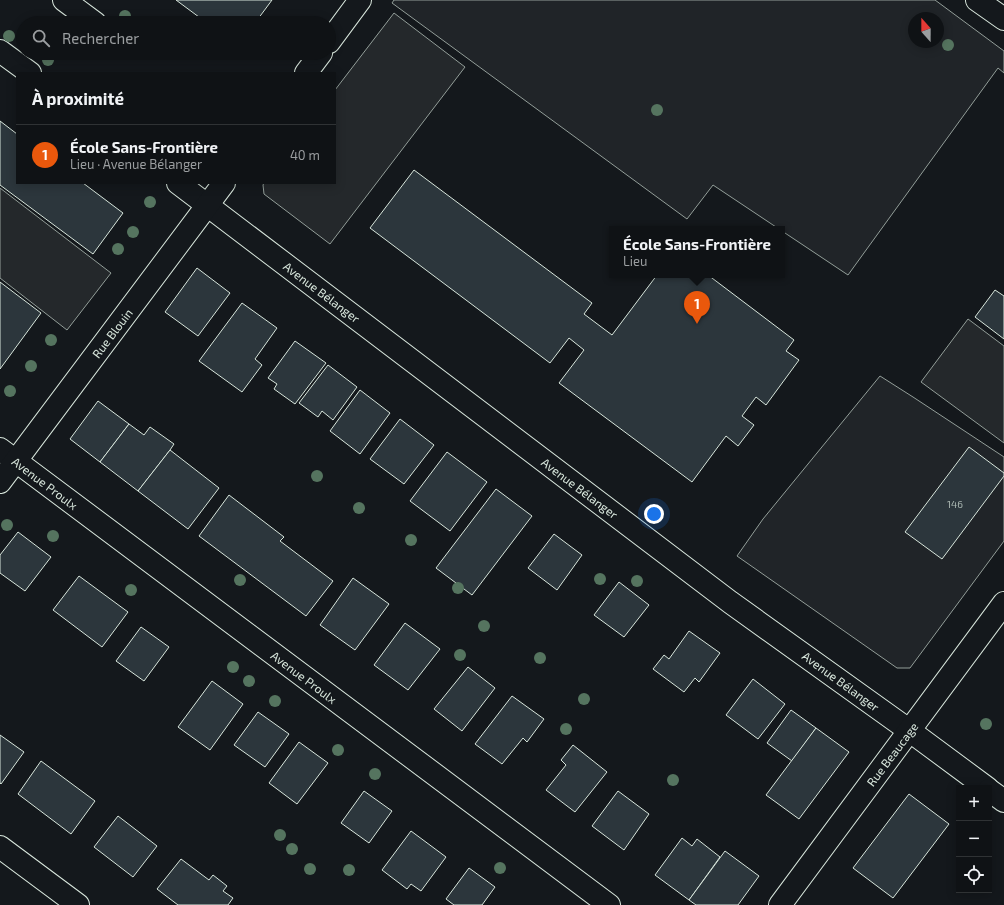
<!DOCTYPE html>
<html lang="fr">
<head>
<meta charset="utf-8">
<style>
	:root { --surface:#0f1215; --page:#1d2022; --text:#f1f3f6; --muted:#9b9ea0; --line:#2f3234; --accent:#ea580c }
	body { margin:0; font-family:"Exo 2",sans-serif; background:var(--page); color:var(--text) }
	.controls { position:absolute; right:12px; bottom:12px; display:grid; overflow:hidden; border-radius:0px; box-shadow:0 2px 10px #0003 }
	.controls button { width:36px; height:36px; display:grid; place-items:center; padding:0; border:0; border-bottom:1px solid var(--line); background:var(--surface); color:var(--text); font:20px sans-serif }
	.compass { position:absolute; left:908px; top:12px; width:36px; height:36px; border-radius:50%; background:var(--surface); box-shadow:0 2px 10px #0003; rotate:339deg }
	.you { position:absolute; left:654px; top:514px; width:14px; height:14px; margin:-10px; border:3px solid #fff; border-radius:50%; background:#1a73e8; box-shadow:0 0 0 6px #1a73e833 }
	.badge { display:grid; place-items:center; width:26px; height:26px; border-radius:50%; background:var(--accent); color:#fff; font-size:13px; font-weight:700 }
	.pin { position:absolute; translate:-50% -33px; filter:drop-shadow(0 1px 2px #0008) }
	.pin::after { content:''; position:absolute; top:21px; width:14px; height:12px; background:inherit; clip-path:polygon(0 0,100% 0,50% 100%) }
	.popup { position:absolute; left:609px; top:226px; width:176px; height:52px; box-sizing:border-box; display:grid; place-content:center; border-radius:0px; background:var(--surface); filter:drop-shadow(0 1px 3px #0005); font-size:13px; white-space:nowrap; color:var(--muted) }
	.popup b { font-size:15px; color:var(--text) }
	.popup::after { content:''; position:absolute; left:50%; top:100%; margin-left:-8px; border:8px solid transparent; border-top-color:var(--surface) }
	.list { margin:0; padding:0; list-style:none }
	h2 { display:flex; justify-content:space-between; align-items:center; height:52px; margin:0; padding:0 16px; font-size:17px }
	h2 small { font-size:13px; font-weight:400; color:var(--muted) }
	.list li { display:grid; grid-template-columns:26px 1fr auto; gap:12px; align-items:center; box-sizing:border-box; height:60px; padding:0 16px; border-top:1px solid var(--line) }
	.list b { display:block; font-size:15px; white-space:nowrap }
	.list p { margin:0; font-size:13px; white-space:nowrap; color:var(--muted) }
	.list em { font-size:13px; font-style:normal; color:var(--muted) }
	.icon { flex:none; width:22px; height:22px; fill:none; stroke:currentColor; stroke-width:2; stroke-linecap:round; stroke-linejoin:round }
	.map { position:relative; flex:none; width:1004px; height:905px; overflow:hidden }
	.search { position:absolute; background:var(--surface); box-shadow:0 2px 10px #0003; left:16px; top:16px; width:320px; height:44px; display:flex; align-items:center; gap:10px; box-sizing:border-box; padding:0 14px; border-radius:22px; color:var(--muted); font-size:15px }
	.panel { position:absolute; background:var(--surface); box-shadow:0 2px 10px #0003; left:16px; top:72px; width:320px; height:112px; border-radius:0px }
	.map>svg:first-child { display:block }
	.green { fill:#202428; stroke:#939e99; fill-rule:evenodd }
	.parking { fill:#24282b; stroke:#939e99 }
	.building { fill:#2c363c; stroke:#d8e6dc }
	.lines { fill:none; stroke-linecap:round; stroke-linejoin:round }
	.minor-casing { stroke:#d8e6dc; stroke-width:24 }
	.minor { stroke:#14181c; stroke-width:22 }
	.tree { fill:#55745f }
	.labels { text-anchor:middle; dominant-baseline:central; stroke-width:3; stroke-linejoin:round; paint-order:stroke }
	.number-label { font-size:10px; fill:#adbab4 }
	.street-label { font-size:12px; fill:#d8e6dc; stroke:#14181c }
</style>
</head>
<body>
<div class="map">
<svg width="1004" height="905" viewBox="0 0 1004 905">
	<rect width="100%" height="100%" fill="#14181c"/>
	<!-- green -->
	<g class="green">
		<path d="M394 0H935L1004 51V73L998 68 848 275 782 231V229H779L713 185 687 219 392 3ZM914 18H938V42H914Z"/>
		<polygon points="880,376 913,397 1004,457 1004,541 910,668 897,668 737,556 763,519"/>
	</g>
	<!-- parking -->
	<g class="parking">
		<polygon points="394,13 465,67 330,244 264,194 263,185 264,183 335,183 335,90"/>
		<polygon points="0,188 111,273 67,330 0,278"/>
		<polygon points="968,319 1004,346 1004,443 921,382"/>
	</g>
	<!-- building -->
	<g class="building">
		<polygon points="176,0 272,0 255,23 207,23"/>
		<polygon points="0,121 17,134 17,183 83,183 123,213 93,254 0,185"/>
		<polygon points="414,170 592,303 584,314 612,335 657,275 708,275 794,340 786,351 799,360 766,405 756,397 742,416 754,425 738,446 726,436 692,482 559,383 584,350 569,338 550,363 370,228"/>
		<polygon points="197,268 230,293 198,336 165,312"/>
		<polygon points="0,282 41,313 0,369"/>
		<polygon points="995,290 1004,296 1004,339 975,317"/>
		<polygon points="242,303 277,328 255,359 262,365 242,392 199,361"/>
		<polygon points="295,341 326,363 295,404 274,389 277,384 268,378"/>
		<polygon points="328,365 357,387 333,420 322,411 318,417 299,403"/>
		<polygon points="360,390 390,413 360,454 330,431"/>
		<polygon points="98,401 129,424 100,462 70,439"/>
		<polygon points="400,419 434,445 404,484 370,459"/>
		<polygon points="129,424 144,435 150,427 174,444 170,450 138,491 100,462"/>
		<polygon points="969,447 1004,473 1004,476 942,559 905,532"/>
		<polygon points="170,450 219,488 188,529 138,491"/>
		<polygon points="447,452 487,482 450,531 410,501"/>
		<polygon points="496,489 532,516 472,595 436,568"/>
		<polygon points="229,495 284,537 280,541 333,581 306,616 199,536"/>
		<polygon points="18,532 51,557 25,591 0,573 0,555"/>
		<polygon points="554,534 582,555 557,590 528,568"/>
		<polygon points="79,576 128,612 102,647 53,610"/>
		<polygon points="353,578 389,604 355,650 320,625"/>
		<polygon points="619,582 649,605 624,637 594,615"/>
		<polygon points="405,623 440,649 408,690 374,665"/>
		<polygon points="141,627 169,647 144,681 116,661"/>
		<polygon points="689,631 720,653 699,682 695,678 684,692 653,669 664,655 669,659"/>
		<polygon points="468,667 495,688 462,731 434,709"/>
		<polygon points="753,679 785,704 758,739 726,715"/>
		<polygon points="212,681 243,704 210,750 178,727"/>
		<polygon points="512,696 544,719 527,742 523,738 502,764 475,744"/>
		<polygon points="791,710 816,728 792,761 767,743"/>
		<polygon points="258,712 289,734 265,767 234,745"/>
		<polygon points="816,728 849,752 799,819 766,795"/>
		<polygon points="0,735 24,752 1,784 0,783"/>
		<polygon points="299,742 328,763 297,804 269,783"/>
		<polygon points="573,745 607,772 575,812 546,790 566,765 561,760"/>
		<polygon points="41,761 95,801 71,834 18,794"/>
		<polygon points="364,791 392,811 369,843 341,823"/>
		<polygon points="618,791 649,814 624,850 592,826"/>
		<polygon points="909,794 949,824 893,898 853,868"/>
		<polygon points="118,816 157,846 133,877 94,847"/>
		<polygon points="411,831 446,857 421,891 411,884 407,889 382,870"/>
		<polygon points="682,838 692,846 697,839 720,857 689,900 655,875"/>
		<polygon points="725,851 759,876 738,905 696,905 689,900"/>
		<polygon points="181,859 209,880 213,875 227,886 223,891 233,898 228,905 178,905 157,889"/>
		<polygon points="469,868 495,887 482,905 454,905 446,899"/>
	</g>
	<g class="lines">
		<defs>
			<g id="minor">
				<polyline points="64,0 95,23"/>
				<polyline points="977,0 1004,19"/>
				<polyline points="329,42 360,0"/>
				<polyline points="0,51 30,73"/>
				<polyline points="306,73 321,53"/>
				<polyline points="178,183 730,602 910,731 987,788"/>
				<polyline points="0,449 609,905"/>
				<polyline points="0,482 224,183"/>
				<polyline points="989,790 1004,801"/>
				<polyline points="0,847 78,905"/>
				<polyline points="780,905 1004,603"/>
			</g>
		</defs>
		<!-- minor casing -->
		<use href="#minor" class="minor-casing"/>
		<!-- minor -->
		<use href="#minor" class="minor"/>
	</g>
	<!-- trees -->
	<g class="tree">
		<circle cx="125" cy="16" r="6"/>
		<circle cx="9" cy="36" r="6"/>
		<circle cx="948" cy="45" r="6"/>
		<circle cx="48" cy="60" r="6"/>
		<circle cx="657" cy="110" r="6"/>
		<circle cx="150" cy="202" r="6"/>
		<circle cx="133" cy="232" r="6"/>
		<circle cx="118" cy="249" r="6"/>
		<circle cx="51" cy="340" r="6"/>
		<circle cx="31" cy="366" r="6"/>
		<circle cx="10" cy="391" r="6"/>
		<circle cx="317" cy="476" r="6"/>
		<circle cx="359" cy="508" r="6"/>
		<circle cx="7" cy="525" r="6"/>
		<circle cx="53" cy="536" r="6"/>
		<circle cx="411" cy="540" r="6"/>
		<circle cx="600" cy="579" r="6"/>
		<circle cx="240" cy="580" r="6"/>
		<circle cx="637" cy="581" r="6"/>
		<circle cx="458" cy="588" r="6"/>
		<circle cx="131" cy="590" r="6"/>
		<circle cx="484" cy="626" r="6"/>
		<circle cx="460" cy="655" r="6"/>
		<circle cx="540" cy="658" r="6"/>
		<circle cx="233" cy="667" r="6"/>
		<circle cx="249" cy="681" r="6"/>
		<circle cx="584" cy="699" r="6"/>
		<circle cx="275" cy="701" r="6"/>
		<circle cx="986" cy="724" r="6"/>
		<circle cx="566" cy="729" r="6"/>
		<circle cx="338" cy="750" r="6"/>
		<circle cx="375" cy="774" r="6"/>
		<circle cx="673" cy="780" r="6"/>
		<circle cx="280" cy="835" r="6"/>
		<circle cx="292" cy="849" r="6"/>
		<circle cx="500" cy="868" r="6"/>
		<circle cx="310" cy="869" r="6"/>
		<circle cx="349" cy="870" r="6"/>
	</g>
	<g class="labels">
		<!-- number labels -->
		<g class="number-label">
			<text x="955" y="504">146</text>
		</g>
		<!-- street labels -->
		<g class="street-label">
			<text transform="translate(322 292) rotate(37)">Avenue Bélanger</text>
			<text transform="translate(112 333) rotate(-53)">Rue Blouin</text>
			<text transform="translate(45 483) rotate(37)">Avenue Proulx</text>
			<text transform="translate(580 488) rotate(37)">Avenue Bélanger</text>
			<text transform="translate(304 677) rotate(37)">Avenue Proulx</text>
			<text transform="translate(841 681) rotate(36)">Avenue Bélanger</text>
			<text transform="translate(892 754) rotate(-53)">Rue Beaucage</text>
		</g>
	</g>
</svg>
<div class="controls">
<button>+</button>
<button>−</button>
<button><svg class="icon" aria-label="locate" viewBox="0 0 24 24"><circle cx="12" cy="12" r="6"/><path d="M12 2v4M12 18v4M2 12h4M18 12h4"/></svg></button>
</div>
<svg class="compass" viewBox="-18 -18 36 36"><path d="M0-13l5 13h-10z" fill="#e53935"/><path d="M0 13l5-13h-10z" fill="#9b9ea0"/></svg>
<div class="you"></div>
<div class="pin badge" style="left:697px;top:324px">1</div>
<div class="popup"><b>École Sans-Frontière</b>Lieu</div>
<div class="search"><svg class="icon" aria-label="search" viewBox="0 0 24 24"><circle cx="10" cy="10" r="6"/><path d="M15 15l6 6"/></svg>Rechercher</div>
<section class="panel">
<h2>À proximité<small></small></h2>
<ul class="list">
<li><span class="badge">1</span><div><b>École Sans-Frontière</b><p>Lieu · Avenue Bélanger</p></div><em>40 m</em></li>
</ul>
</section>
</div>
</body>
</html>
